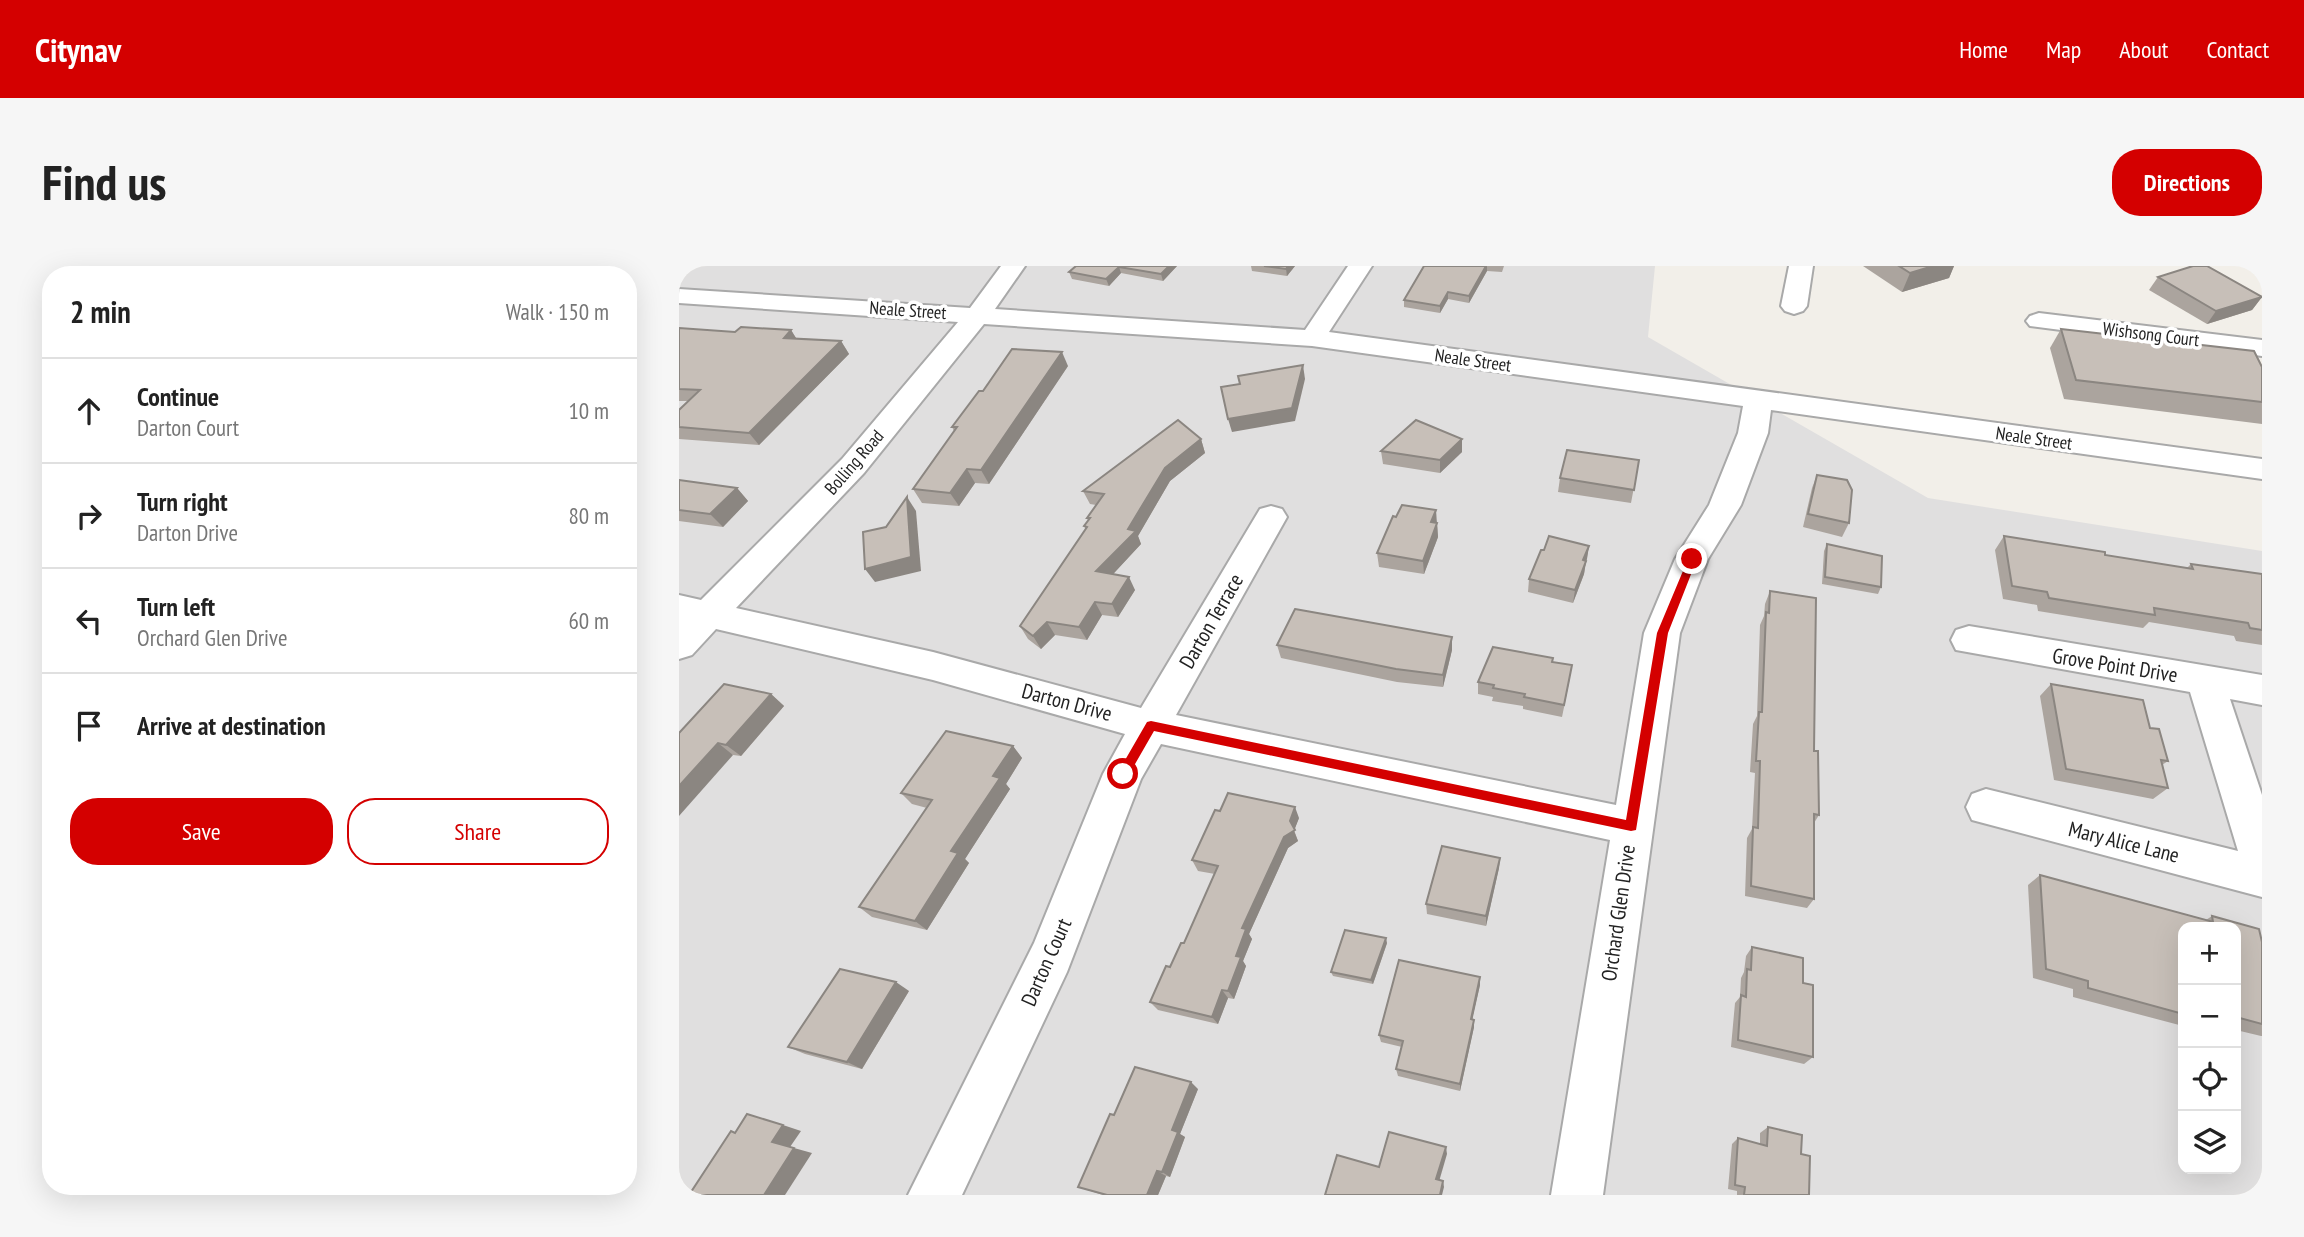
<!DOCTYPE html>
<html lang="en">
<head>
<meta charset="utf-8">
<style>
	:root { --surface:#fff; --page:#f6f6f6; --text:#222; --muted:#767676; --line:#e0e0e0; --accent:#d40000 }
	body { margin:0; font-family:"PT Sans Narrow",sans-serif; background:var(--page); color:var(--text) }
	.controls { position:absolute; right:21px; bottom:21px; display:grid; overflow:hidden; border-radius:14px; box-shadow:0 7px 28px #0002 }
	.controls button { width:63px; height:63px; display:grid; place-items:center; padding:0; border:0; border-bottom:2px solid var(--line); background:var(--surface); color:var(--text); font:35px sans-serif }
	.stop { position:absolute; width:21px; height:21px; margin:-16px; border:5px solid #d40000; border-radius:50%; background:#fff }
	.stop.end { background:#d40000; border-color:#fff; box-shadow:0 2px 7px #0008 }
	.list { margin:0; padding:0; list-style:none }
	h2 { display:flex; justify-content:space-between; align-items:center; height:91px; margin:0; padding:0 28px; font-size:30px }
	h2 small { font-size:23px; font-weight:400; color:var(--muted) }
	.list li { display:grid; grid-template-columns:46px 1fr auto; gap:21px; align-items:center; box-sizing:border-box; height:105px; padding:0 28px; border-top:2px solid var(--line) }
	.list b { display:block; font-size:26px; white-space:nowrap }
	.list p { margin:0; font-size:23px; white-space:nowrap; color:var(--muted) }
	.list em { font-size:23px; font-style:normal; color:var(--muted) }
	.actions { display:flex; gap:14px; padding:21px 28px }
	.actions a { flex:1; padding:16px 0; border:2px solid var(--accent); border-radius:28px; text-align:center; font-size:24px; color:var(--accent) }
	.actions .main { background:var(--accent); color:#fff }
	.icon { flex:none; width:38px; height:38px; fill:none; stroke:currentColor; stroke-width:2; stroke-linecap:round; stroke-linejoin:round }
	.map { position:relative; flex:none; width:1583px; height:929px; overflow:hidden; border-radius:28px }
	header { display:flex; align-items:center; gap:42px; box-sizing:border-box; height:98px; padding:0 35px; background:var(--accent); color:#fff }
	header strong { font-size:33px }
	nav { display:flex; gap:38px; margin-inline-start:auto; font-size:24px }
	.intro { display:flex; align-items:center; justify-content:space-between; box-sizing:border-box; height:168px; padding:0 42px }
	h1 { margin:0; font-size:49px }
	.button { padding:18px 32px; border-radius:28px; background:var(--accent); color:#fff; font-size:24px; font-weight:700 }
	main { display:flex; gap:42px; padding:0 42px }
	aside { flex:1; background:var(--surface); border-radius:28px; box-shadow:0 7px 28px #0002 }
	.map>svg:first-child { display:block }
	.residential { fill:#e0dfdf; fill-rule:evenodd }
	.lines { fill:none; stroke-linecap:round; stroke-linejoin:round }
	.minor-casing { stroke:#a9a9a9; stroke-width:4 }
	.minor { fill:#fff; fill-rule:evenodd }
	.wall { fill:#aba49e }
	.shaded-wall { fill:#8b8681 }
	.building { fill:#c7bfb8; stroke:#8b8681; stroke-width:2 }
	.route { fill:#d40000 }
	.labels { text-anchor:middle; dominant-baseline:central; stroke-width:7; stroke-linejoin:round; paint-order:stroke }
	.far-street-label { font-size:18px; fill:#222; stroke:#fff }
	.street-label { font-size:21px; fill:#222; stroke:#fff }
</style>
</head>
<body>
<header>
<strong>Citynav</strong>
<nav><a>Home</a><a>Map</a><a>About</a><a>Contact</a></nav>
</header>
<div class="intro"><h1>Find us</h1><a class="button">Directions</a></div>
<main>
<aside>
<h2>2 min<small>Walk · 150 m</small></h2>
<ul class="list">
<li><svg class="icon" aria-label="ahead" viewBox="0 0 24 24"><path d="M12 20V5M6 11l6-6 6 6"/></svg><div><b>Continue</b><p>Darton Court</p></div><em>10 m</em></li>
<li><svg class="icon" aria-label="right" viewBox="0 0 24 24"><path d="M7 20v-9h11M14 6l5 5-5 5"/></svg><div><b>Turn right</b><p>Darton Drive</p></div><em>80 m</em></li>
<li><svg class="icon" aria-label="left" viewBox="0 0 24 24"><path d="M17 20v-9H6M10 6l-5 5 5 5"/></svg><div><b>Turn left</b><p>Orchard Glen Drive</p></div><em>60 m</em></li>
<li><svg class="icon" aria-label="arrive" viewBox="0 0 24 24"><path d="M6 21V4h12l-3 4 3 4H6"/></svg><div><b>Arrive at destination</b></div></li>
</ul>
<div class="actions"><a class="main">Save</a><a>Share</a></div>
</aside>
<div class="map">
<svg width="1583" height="929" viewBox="0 0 1583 929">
	<rect width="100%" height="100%" fill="#f2efe9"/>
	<!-- residential -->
	<path class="residential" d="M0 0H976L969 71 1249 232 1583 285V929H0ZM1504 661H1557V903H1504Z"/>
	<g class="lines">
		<defs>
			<g id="minor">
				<path d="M322 0H346L316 43 626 64 669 0H693L650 66 1583 193V213L1092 144 1089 167 1062 239 1029 293 1001 367 924 929H872L931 574 482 478 462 513 388 706 283 929H229L355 677 424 508 446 468 254 414 37 363 13 389 0 393V329L22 334 163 193 279 56 0 37V23L291 42ZM305 58 633 80 1064 140 1059 167 1030 239 996 293 965 367 937 539 497 449 608 251 603 243 592 240 581 243 462 442 254 386 57 342 185 207Z"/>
				<polygon points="1110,0 1134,0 1128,40 1124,45 1115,48 1106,45 1102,40"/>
				<polygon points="1360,47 1583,74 1583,90 1351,60 1347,55 1351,50"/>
				<polygon points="1290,360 1583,409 1583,439 1551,433 1583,529 1583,631 1293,554 1287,541 1293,528 1307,523 1559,585 1511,426 1277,384 1272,374 1277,364"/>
			</g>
		</defs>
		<!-- minor casing -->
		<use href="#minor" class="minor-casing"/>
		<!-- minor -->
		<use href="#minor" class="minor"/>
	</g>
	<!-- wall -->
	<g class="wall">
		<polygon points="397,0 498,0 484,15 442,7 430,20 393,13 390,6"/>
		<polygon points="572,0 616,0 608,10 573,5"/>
		<polygon points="745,0 825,0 823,6 808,5 790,37 769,33 761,47 725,41 725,34"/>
		<polygon points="1184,0 1275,0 1270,12 1223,26"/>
		<polygon points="1479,11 1583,30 1583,31 1573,44 1528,58 1470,24"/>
		<polygon points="0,62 56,66 112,64 117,72 162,75 170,88 80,179 0,173 0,144 9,135 0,135"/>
		<polygon points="1382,63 1583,101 1583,158 1385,133 1371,82"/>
		<polygon points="389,100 310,218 296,217 280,240 243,237 234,223 275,165 273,161 304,125"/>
		<polygon points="522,173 526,187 491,215 459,270 462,278 434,308 456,324 439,351 423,349 408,374 376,369 362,383 349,373 341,360 407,263 405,260 409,255 408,252 417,239 411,238 404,225"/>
		<polygon points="783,173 783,186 761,207 704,198 702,185"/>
		<polygon points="960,194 952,237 879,226 881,212"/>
		<polygon points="1138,209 1170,257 1163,271 1124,261 1133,222"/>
		<polygon points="0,214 58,222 69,235 44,261 0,255"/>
		<polygon points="758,257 759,271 745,308 700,301 698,287"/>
		<polygon points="1325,270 1426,289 1508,302 1512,298 1583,308 1583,379 1557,375 1555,370 1470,356 1464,362 1359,345 1358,339 1324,333 1316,284"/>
		<polygon points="1148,278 1202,321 1199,328 1143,318 1145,285"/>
		<polygon points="910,280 905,308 894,337 849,326 850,313 865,284"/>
		<polygon points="1091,325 1135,485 1140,549 1135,557 1135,633 1128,642 1066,630 1068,572 1073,563 1076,507 1071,506 1074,458 1078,450 1081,359 1085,350 1086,338"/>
		<polygon points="773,371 773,384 764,421 718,416 602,392 598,379"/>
		<polygon points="874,396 891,412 883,451 844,443 844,440 813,435 814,431 799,428 799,416"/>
		<polygon points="1372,418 1471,462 1489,495 1483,499 1489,522 1474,533 1375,514 1361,430"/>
		<polygon points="92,428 105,440 62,490 54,489 0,467"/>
		<polygon points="334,480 343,492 327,518 331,523 286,593 290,597 248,664 193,651 180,641 248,542 233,538 222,527"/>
		<polygon points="620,552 615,564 619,575 609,582 570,668 573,673 564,695 567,700 555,733 549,732 539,758 479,744 471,736 505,677 536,608 519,605 513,594"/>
		<polygon points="821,592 820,602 807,660 748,648 747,638"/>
		<polygon points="1361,609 1527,654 1533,650 1580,663 1583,676 1583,770 1582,770 1557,764 1557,661 1504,661 1504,760 1394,731 1394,723 1354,712 1349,619"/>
		<polygon points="708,677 694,718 654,710 652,706"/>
		<polygon points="1073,681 1124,717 1134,791 1125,798 1052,781 1056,737 1061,731 1062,712 1065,706 1067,690"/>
		<polygon points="801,711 801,719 793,753 795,754 795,761 781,825 719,810 717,803 723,781 702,776 700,769"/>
		<polygon points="230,725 183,803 126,788 109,781"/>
		<polygon points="519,823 501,868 506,871 491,911 487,910 479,929 424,929 399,921 435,849"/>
		<polygon points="1089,861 1122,888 1130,929 1058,929 1058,925 1049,923 1053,878 1059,872 1081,878 1081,867"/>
	</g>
	<!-- shaded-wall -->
	<g class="shaded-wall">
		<polygon points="490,0 498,0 484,15 482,8"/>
		<polygon points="609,0 616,0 608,10 607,3"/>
		<polygon points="807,0 808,0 808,5 790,37 790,30"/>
		<polygon points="1254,0 1275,0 1270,12 1223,26 1231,7"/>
		<polygon points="440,1 442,7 430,20 427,13"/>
		<polygon points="769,26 769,33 761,47 761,40"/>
		<polygon points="1583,31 1573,44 1528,58 1537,45"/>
		<polygon points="112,64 120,77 105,72"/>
		<polygon points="162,75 170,88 80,179 70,167"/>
		<polygon points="383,86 389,100 310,218 302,204"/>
		<polygon points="624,99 626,113 616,155 553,166 549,153"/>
		<polygon points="522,173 526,187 491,215 459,270 462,278 424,319 417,305 449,263 486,202"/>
		<polygon points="783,173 783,186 761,207 761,194"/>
		<polygon points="288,203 296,217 280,240 271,227"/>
		<polygon points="58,222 69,235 44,261 31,248"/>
		<polygon points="228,231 237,245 242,305 196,316 186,303"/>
		<polygon points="757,244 758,258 752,256"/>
		<polygon points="758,257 759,271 745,308 744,295"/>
		<polygon points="910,280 908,293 902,307 904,294"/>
		<polygon points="907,295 905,308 894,337 896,324"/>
		<polygon points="450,311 456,324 439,351 433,338"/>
		<polygon points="416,336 423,349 408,374 400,361"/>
		<polygon points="368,356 376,369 362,383 354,370"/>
		<polygon points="773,371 773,384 764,421 764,409"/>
		<polygon points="92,428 105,440 62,490 47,479"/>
		<polygon points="39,477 54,489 0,550 0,520"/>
		<polygon points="334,480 343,492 327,518 331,523 286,593 290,597 248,664 236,655 272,585 314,510"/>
		<polygon points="616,541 620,552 615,565 619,575 609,582 570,668 573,673 564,695 567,700 555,733 549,725 563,662"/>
		<polygon points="821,592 820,602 807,660 807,650"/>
		<polygon points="707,672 708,677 694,718 692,714"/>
		<polygon points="801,711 801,719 792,760 792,753"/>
		<polygon points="217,716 230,725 183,803 168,796"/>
		<polygon points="543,724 549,732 539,758 533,751"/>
		<polygon points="795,754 795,761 781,825 781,818"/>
		<polygon points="512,816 519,823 501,868 506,871 491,911 483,906 493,864"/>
		<polygon points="104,859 122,865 111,881 93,876"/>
		<polygon points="767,881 768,888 759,919 757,913"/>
		<polygon points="115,882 133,887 106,929 85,929"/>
		<polygon points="478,905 487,910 479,929 468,929"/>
		<polygon points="764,915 765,921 763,929 761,929"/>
	</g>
	<!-- building -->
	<g class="building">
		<polygon points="397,0 490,0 482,8 440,1 427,13 390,6"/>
		<polygon points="585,0 609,0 607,3"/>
		<polygon points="745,0 807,0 790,30 769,26 761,40 725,34"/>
		<polygon points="1220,0 1254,0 1231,7"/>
		<polygon points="1514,0 1528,0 1583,31 1537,45 1479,11"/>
		<polygon points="62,61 112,64 105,72 162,75 70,167 0,161 0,144 21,124 0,123 0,62 56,66"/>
		<polygon points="1382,63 1575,85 1583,101 1583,136 1397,114"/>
		<polygon points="333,83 383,86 302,204 288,203 271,227 234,223 278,161 273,161 300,125 304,125"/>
		<polygon points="624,99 613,142 549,153 542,121 561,118 559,110"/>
		<polygon points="499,154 522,173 486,202 449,263 457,265 417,305 450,311 433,338 416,336 400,361 368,356 354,370 341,360 408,261 405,260 411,252 408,252 425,228 404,225"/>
		<polygon points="737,154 783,173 761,194 702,185"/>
		<polygon points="888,184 960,194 955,224 881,212"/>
		<polygon points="1138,209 1168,214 1173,224 1170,257 1129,248"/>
		<polygon points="0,214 58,222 31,248 0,244"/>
		<polygon points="228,231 232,291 186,303 184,266 207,261"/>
		<polygon points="723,239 757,244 752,256 758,257 744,295 698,287 714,250 717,251"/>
		<polygon points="870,270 910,280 904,294 907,295 896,324 850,313 862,284 865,284"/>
		<polygon points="1325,270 1426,286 1426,289 1514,303 1512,298 1583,308 1583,364 1571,362 1569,357 1475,342 1476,349 1370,332 1368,326 1333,320"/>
		<polygon points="1148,278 1203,290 1202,321 1146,311"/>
		<polygon points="1091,325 1137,332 1135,485 1139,485 1140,549 1135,548 1135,633 1072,620 1074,561 1079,562 1081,495 1077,495 1080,446 1083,446 1087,346 1090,347"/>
		<polygon points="616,343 773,371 764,409 717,403 598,379"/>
		<polygon points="814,381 874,392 873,396 893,399 885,439 845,431 846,428 814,422 815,419 799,416"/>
		<polygon points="45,418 92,428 47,479 39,477 0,520 0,467"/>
		<polygon points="1372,418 1464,434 1471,462 1480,463 1489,495 1482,494 1489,522 1387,503"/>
		<polygon points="267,465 334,480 314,510 321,512 272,585 279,587 236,655 180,641 253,534 222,527"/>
		<polygon points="549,527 616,541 611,555 616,564 605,571 563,662 567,663 557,690 562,691 549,725 543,724 533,751 471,736 487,700 491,701 502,677 505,677 539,600 513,594 536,544 541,545"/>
		<polygon points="763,580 821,592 807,650 747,638"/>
		<polygon points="1361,609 1534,656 1533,650 1580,663 1583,676 1583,758 1557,751 1557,661 1504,661 1504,748 1409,722 1409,715 1367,703"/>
		<polygon points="666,664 707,672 692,714 652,706"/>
		<polygon points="1073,681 1124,692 1124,717 1134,719 1134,791 1059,774 1062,729 1067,731 1068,703 1072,704"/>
		<polygon points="720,694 801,711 792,753 795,754 781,818 717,803 724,775 700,769"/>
		<polygon points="161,703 217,716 168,796 109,781"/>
		<polygon points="456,801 512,816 493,864 499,866 483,906 478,905 468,929 428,929 399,921 431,848 435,849"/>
		<polygon points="68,848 104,859 93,876 115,882 85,929 10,929 52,865 56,867"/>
		<polygon points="1089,861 1123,869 1122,888 1131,890 1130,929 1065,929 1066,921 1056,919 1059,872 1088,880"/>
		<polygon points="710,866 767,881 757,913 764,915 761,929 646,929 658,889 700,901"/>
	</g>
	<!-- route -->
	<polygon class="route" points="1013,289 1018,293 989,367 957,564 952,565 475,465 448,512 444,513 438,508 468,456 472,455 947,554 978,367 1009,293"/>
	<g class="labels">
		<!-- far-street labels -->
		<g class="far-street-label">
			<text transform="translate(229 44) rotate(4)">Neale Street</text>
			<text transform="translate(1472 68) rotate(7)">Wishsong Court</text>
			<text transform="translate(794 94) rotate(8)">Neale Street</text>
			<text transform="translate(1355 172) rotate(8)">Neale Street</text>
			<text transform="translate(175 196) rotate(-49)">Bolling Road</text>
		</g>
		<!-- street labels -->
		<g class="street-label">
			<text transform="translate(532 355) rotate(-60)">Darton Terrace</text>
			<text transform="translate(1436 399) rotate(9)">Grove Point Drive</text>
			<text transform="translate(388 436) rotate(15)">Darton Drive</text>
			<text transform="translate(1445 576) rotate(14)">Mary Alice Lane</text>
			<text transform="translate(939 647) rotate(-82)">Orchard Glen Drive</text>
			<text transform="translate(367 696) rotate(-66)">Darton Court</text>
		</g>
	</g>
</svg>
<div class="controls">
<button>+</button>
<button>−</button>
<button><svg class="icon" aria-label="locate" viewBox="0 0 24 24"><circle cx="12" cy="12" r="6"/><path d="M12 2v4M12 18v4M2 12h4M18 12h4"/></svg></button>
<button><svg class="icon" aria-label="layers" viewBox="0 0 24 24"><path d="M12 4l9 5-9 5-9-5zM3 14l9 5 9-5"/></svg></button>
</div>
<div class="stop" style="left:444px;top:508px"></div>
<div class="stop end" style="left:1013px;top:293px"></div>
</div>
</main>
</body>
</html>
